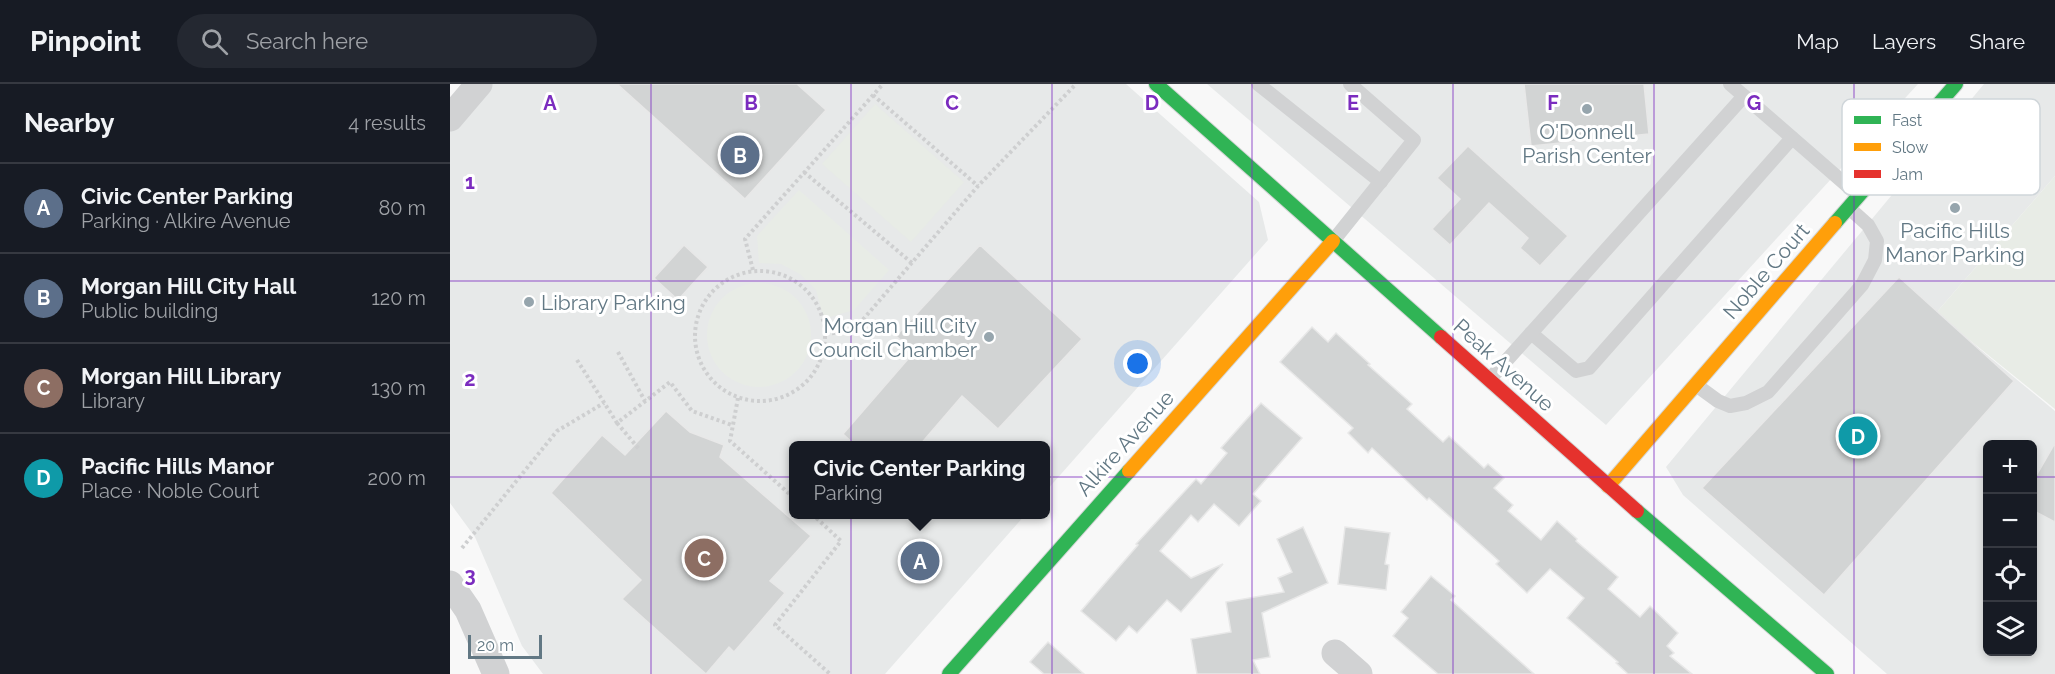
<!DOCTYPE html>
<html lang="en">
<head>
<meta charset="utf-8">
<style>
	:root { --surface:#171b24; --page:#242831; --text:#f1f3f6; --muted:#9ea1a6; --line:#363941; --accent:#8c9099 }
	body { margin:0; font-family:Raleway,sans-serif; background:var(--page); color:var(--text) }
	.controls { position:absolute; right:18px; bottom:18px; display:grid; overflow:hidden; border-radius:9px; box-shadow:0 3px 9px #0003 }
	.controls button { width:54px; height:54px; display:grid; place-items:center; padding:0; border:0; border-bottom:2px solid var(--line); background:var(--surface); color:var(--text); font:30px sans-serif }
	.scale { position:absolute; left:18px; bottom:15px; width:74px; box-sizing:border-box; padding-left:6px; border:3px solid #627884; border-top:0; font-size:16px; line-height:21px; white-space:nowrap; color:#627884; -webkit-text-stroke:4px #fff; paint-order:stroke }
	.you { position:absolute; left:688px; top:280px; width:21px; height:21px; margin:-15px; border:4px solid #fff; border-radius:50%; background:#1a73e8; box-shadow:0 0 0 9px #1a73e833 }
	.badge { display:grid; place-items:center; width:39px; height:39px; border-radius:50%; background:var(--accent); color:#fff; font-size:20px; font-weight:700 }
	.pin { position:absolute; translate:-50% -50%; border:3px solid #fff; box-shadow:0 2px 6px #0006 }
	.popup { position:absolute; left:339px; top:357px; width:261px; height:78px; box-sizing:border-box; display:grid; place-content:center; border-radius:9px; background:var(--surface); filter:drop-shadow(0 2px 4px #0005); font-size:20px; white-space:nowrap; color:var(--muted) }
	.popup b { font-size:22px; color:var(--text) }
	.popup::after { content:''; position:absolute; left:50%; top:100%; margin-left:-12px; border:12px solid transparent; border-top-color:var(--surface) }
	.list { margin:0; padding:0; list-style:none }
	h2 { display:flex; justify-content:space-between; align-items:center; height:78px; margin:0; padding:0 24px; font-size:26px }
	h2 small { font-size:20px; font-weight:400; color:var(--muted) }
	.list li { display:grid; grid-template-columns:39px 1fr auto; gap:18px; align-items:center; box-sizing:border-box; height:90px; padding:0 24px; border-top:2px solid var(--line) }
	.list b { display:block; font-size:22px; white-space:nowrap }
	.list p { margin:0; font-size:20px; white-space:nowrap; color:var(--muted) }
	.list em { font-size:20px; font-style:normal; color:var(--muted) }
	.icon { flex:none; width:33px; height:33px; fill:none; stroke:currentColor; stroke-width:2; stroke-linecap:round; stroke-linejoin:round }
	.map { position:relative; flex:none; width:1605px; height:590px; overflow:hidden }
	header { display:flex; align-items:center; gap:36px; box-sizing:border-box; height:84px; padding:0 30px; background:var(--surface); border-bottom:2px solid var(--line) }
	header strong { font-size:28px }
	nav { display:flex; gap:33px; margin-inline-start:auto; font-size:21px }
	.search { width:420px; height:54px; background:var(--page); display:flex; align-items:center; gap:15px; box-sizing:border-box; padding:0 21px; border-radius:33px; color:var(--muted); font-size:22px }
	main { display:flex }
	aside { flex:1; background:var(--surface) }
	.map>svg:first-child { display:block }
	.built { fill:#e7e9e9; fill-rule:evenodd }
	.green { fill:#e8ece6 }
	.building { fill:#d2d4d4; stroke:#e8e8e8; stroke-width:1.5 }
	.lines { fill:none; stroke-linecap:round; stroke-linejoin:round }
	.fast-casing { stroke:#d4d6d6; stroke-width:16 }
	.slow-casing { stroke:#d4d6d6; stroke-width:16 }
	.jam-casing { stroke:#d4d6d6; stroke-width:16 }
	.path { stroke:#cecfd0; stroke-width:4; stroke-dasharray:3 3; stroke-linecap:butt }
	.lane { stroke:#d1d2d3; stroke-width:14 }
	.street { stroke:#d1d2d3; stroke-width:27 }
	.fast { stroke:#30b455; stroke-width:14 }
	.slow { stroke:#ff9f0a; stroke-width:14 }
	.jam { stroke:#e5322d; stroke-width:14 }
	.grid { fill:none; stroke:#7b2cbf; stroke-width:1.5; stroke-opacity:0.55 }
	.poi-dot { fill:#96a5ad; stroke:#fff; stroke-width:2 }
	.labels { text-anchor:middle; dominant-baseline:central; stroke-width:6; stroke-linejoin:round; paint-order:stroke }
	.poi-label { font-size:21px; fill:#627884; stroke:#fff }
	.street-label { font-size:21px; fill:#627884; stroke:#fff }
	.key { fill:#fff; stroke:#d0d6da; stroke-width:1.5 }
	.key-label { font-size:16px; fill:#627884 }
	.grid-label { font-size:20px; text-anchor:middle; font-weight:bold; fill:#7b2cbf; stroke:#fff; stroke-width:6; stroke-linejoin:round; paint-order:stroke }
</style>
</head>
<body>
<header>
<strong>Pinpoint</strong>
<div class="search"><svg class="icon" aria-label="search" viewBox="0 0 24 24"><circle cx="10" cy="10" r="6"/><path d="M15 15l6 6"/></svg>Search here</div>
<nav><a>Map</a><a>Layers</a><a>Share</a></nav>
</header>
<main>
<aside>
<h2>Nearby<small>4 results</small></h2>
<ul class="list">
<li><span class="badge" style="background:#5c6f8a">A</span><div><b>Civic Center Parking</b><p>Parking · Alkire Avenue</p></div><em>80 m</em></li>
<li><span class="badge" style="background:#5c6f8a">B</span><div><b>Morgan Hill City Hall</b><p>Public building</p></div><em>120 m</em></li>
<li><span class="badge" style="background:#8d6e63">C</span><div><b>Morgan Hill Library</b><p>Library</p></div><em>130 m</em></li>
<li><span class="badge" style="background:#0f9aa8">D</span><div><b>Pacific Hills Manor</b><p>Place · Noble Court</p></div><em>200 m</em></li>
</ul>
</aside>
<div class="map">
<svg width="1605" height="590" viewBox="0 0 1605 590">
	<rect width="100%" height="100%" fill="#f8f8f8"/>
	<!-- built -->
	<g class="built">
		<polygon points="33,0 676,0 809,118 818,156 596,407 596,362 344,362 344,430 575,431 435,590 93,590 72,562 25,453 0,419 0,37"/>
		<polygon points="757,0 1468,0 1156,341"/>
		<path d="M1534 0H1605V92L1486 229 1605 327V590H1437L1233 411 1216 383ZM1538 360H1582V568H1538Z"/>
	</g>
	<!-- green -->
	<g class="green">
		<polygon points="425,20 514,98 461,158 372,80"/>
		<polygon points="1605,92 1605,325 1486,229"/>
		<polygon points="349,106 439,186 404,226 374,235 366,206 350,190 331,180 309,179 307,152"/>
		<circle cx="309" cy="251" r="52"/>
	</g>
	<!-- building -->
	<g class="building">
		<polygon points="167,0 347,0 376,26 295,115"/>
		<polygon points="1074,0 1194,0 1199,50 1081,62"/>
		<polygon points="1018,62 1118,152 1090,182 1070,164 1078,154 1039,119 1000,161 982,145 1010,115 987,94"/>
		<polygon points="234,161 258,183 228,216 204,194"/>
		<polygon points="530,161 632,255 548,345 512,312 469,362 406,362 393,350 464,268 446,252"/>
		<polygon points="1449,193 1564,297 1374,511 1252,404"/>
		<polygon points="862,243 878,258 886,249 920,280 918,281 962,320 957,325 993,358 999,352 1034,384 1038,380 1054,394 1044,404 1063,421 1058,427 1091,456 1107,437 1127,455 1126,457 1168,493 1158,505 1190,533 1200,522 1228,549 1217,562 1224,569 1220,572 1242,590 1178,590 1166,579 1168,578 1117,534 1134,514 1100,485 1077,509 1046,480 1049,477 979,414 977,416 922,364 918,369 898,349 903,344 830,278"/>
		<polygon points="811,319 852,354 803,410 811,417 789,442 764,420 748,438 741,431 710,467 741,494 773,480 731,528 717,516 687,549 679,542 666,557 631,527 688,461 686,460 746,395 751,400 777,369 771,364"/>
		<polygon points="216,327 240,348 274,361 270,373 361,452 320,497 335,509 284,568 279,563 256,590 172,515 191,496 101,409 152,351 175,371"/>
		<polygon points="1605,359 1605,438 1582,426 1582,399"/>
		<polygon points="853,443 878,499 812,529 820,573 803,576 810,590 747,590 741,555 781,548 776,518 834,508 828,494 842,488 827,455"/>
		<polygon points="895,443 940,449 935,480 939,481 936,506 888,500"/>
		<polygon points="981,492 1005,512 1001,516 1084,590 988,590 943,552 958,534 951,528"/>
		<polygon points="598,558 634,590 594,590 580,578"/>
	</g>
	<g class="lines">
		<defs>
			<g id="fast">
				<polyline points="706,0 991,253"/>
				<polyline points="1385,139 1506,0"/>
				<polyline points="1187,427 1377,590"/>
				<polyline points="499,590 679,387"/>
			</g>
			<g id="slow">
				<polyline points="679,387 883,157"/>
				<polyline points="1158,402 1385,139"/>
			</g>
			<polyline id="jam" points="991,253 1187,427"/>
		</defs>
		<!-- fast casing -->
		<use href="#fast" class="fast-casing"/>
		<!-- slow casing -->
		<use href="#slow" class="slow-casing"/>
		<!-- jam casing -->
		<use href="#jam" class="jam-casing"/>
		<!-- path -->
		<g class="path">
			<polyline points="423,11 528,102"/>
			<polyline points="354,88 462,179"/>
			<polyline points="303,186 295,155 433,0"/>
			<circle cx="310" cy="252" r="65"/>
			<polyline points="376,250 404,246 528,102 626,0"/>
			<polyline points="168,268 195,317"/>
			<polyline points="127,276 167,339 220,298 242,327 282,341"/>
			<polyline points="288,314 280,357 344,414"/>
			<polyline points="167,339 189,365"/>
			<polyline points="362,430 391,457 325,541 380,590"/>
			<polyline points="12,464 107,347 154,319"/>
		</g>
		<!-- lane -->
		<g class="lane">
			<polyline points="808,0 931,98"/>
			<polyline points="1294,12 1409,112"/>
			<polyline points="883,157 964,56 900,0"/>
			<polyline points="1081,249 1126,287 1139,284 1342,54"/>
			<polyline points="1039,296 1294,12 1280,0"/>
			<polyline points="1246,301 1268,317 1280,322 1296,319 1318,308 1412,201 1425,176 1427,157 1418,141 1399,124"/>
		</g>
		<!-- street -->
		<g class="street">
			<polyline points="0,34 29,0"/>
			<polyline points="0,500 18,526 46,590"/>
			<polyline points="885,569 909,590"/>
		</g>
		<!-- fast -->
		<use href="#fast" class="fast"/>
		<!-- slow -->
		<use href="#slow" class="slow"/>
		<!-- jam -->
		<use href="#jam" class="jam"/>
	</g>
	<!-- grid -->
	<path class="grid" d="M201 0V590M401 0V590M602 0V590M802 0V590M1003 0V590M1204 0V590M1404 0V590M0 197H1605M0 393H1538M1582 393H1605"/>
	<!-- markers -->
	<g class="poi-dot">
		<circle cx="1137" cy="25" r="6"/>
		<circle cx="1505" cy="124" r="6"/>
		<circle cx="79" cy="218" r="6"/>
		<circle cx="539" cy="253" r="6"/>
	</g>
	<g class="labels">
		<!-- poi labels -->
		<g class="poi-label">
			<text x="1137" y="47">O'Donnell<tspan x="1137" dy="24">Parish Center</tspan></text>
			<text x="1505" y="146">Pacific Hills<tspan x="1505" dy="24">Manor Parking</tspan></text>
			<text x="91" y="218" text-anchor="start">Library Parking</text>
			<text x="527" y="241" text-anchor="end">Morgan Hill City<tspan x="527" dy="24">Council Chamber</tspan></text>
		</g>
		<!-- street labels -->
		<g class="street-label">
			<text transform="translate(1316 187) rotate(-49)">Noble Court</text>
			<text transform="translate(1054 281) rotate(42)">Peak Avenue</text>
			<text transform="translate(675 359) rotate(-48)">Alkire Avenue</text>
		</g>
	</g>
	<!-- legend -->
	<rect x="1392" y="15" width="198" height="96" rx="9" class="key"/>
	<rect x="1404" y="32" width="27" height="8" fill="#30b455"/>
	<rect x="1404" y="59" width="27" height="8" fill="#ff9f0a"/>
	<rect x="1404" y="86" width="27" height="8" fill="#e5322d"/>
	<g class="key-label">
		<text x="1442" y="42">Fast</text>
		<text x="1442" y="69">Slow</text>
		<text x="1442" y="96">Jam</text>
	</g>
	<g class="grid-label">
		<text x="100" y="26">A</text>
		<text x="301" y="26">B</text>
		<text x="502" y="26">C</text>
		<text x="702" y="26">D</text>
		<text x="903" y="26">E</text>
		<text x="1103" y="26">F</text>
		<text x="1304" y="26">G</text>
		<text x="20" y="105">1</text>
		<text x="20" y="302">2</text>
		<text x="20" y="498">3</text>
	</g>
</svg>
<div class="controls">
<button>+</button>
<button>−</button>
<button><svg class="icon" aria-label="locate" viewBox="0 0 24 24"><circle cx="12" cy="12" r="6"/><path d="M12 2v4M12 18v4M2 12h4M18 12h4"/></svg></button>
<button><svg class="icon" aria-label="layers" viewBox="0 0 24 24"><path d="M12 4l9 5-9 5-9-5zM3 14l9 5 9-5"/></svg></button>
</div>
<div class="scale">20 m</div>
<div class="you"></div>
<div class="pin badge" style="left:470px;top:477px;background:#5c6f8a">A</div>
<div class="popup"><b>Civic Center Parking</b>Parking</div>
<div class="pin badge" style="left:290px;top:71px;background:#5c6f8a">B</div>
<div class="pin badge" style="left:254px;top:474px;background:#8d6e63">C</div>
<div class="pin badge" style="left:1408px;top:352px;background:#0f9aa8">D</div>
</div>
</main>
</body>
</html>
